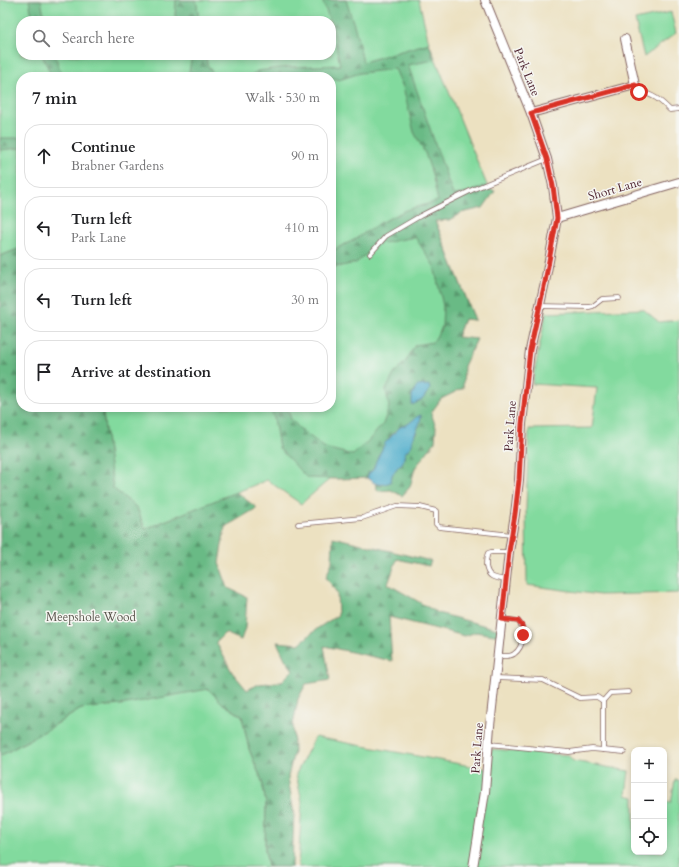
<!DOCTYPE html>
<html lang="en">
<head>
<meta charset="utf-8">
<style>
	:root { --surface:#fff; --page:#f6f6f6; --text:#202124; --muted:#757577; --line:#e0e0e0 }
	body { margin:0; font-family:Cardo,serif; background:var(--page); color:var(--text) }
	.controls { position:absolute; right:12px; bottom:12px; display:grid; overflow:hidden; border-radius:8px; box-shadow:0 2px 6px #0003 }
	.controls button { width:36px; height:36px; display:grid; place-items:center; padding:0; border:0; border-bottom:1px solid var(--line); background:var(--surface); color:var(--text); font:20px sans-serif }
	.stop { position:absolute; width:12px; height:12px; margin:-9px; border:3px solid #d93025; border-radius:50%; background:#fff }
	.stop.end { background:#d93025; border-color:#fff; box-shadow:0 1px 4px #0008 }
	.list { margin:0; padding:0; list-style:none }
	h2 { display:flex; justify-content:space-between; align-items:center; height:52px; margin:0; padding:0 16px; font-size:17px }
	h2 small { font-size:13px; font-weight:400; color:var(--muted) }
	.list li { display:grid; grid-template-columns:26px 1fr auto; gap:12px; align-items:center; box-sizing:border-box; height:64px; margin:0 8px 8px; padding:0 8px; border:1px solid var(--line); border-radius:16px }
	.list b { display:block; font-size:15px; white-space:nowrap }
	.list p { margin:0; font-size:13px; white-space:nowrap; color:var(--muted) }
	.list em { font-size:13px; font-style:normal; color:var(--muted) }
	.icon { flex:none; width:22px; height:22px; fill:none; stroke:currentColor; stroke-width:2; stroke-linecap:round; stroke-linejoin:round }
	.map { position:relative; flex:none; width:679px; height:867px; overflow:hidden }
	.search { position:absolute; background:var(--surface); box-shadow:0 2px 6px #0003; left:16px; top:16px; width:320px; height:44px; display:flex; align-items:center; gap:10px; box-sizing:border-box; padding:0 14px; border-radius:16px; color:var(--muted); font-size:15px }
	.panel { position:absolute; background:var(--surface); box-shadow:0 2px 6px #0003; left:16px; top:72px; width:320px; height:340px; border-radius:16px }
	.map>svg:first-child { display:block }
	.grass { fill:#82da9e; stroke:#667c64; fill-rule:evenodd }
	.forest { fill:url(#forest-firs); stroke:#5a6c58 }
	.water { fill:#4bacca; stroke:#4a667a }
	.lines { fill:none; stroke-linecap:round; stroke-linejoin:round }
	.lane-casing { stroke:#836360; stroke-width:5.5 }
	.street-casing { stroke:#836360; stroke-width:10 }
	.lane { stroke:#fff; stroke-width:4 }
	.street { stroke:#fff; stroke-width:8 }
	.route { stroke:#d93025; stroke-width:5 }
	.labels { text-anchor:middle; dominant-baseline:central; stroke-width:3; stroke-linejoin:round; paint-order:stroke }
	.street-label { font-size:12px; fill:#4a1f2b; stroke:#f6f6f2 }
	.park-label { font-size:12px; fill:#5b574e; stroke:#f6f6f2 }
</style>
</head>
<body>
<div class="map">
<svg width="679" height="867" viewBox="0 0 679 867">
	<defs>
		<pattern id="forest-firs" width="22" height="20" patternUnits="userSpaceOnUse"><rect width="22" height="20" fill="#69ba85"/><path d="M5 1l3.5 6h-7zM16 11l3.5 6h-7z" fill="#58976d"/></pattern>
	</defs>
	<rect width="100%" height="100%" fill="#f6f6f2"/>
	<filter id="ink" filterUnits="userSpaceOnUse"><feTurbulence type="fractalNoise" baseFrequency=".025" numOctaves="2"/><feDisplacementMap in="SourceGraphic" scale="8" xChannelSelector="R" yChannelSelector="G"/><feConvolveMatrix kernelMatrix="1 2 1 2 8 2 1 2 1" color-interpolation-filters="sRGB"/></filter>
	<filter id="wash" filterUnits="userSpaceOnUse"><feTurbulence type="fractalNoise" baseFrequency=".012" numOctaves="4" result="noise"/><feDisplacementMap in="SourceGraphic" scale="16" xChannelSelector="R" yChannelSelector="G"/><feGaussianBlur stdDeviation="0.9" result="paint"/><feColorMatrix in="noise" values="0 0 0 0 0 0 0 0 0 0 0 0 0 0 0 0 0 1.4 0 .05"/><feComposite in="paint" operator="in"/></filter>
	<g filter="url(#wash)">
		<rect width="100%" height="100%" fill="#ece1c1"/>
		<!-- grass -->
		<g class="grass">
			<path d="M0 0H419L429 43 491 195 435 220 475 320 464 319 457 337 396 415 368 446 301 504 267 480 145 529 137 508 113 489 102 407H331V77H21V248L0 256ZM21 21H331V55H21Z"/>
			<polygon points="671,12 676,33 644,57 635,20"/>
			<polygon points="643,309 659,322 679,320 679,593 600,595 527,585 526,509 529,429 592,428 597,388 532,384 546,313"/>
			<polygon points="208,689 222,703 242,716 249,749 262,781 266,804 265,849 268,867 0,867 0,756 45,731 81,709"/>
			<polygon points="315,737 487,769 492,749 568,755 573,761 629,771 626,795 634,797 634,852 664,852 664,801 671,802 675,780 679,780 679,867 298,867 302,802 296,774"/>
		</g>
		<!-- forest -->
		<g class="forest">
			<polygon points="29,0 41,0 45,21 33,21"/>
			<polygon points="176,0 195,0 197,4 199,21 178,21 175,16"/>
			<path d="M322 0H346L355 28 363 62 429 43 434 60 408 65 453 195 468 193 483 186 495 191 483 208 461 213 449 220 435 221 475 320 464 319 457 337 477 339 464 366 463 388 441 399 431 413 436 427 435 442 415 468 410 487 402 496 391 490 378 491 375 484 383 485 397 468 403 462 405 453 412 445V439L416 433 421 416C415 417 413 422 408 424 405 426 402 426 399 428 386 438 380 453 374 468 372 472 369 474 367 478L338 479 307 478 279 448 274 418 269 407H287L291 419 299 428 325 448 353 455 369 440 383 424 389 407 386 390 394 374 406 361 415 345 433 342 442 327 443 306 434 266 415 237 378 244 356 263 331 268V251L354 240 378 224 406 210 438 201 432 174 425 153 414 132 403 87 395 69 360 73 339 80 331 77H250L257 71 287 67 340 65 331 21H330Z"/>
			<polygon points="42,55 55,55 62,77 52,77"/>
			<polygon points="192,55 206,55 207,64 215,77 188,77"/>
			<polygon points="0,138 21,138 21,148 0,150"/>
			<polygon points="21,248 21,407 102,407 113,488 137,508 145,529 236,492 257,508 225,527 219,563 228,588 247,597 245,628 241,640 225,633 216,642 232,672 247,690 259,684 281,682 293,670 285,659 277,642 299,644 318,628 338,615 337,593 326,577 332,562 333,537 431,561 429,566 397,559 388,584 438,613 501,630 500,636 476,632 465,636 389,617 392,661 324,646 330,680 306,684 298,699 293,725 294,752 288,777 294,814 292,867 268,867 265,849 266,804 262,781 249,749 242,716 222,703 208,689 121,705 81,709 43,732 0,756 0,256"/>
		</g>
		<!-- water -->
		<g class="water">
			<polygon points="429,385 430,389 422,400 412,405 412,395 417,386"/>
			<path d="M421 415C421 427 412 435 412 445L405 453 403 462 397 468 392 475 391 482C380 486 376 485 367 478L369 473 373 470 376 461 385 443 400 427 408 424 418 416Z"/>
		</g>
	</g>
	<g filter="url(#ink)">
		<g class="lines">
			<defs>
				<g id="lane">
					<path d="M635 85 639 92C653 94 660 100 670 110L679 109"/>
					<polyline points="370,254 386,236 420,216 474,189 547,159"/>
					<polyline points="539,306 589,307 593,306 602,299 619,298"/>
					<polyline points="298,524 362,518 397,506 420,507 436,511 436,524 439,527 512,535"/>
					<path d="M506 580C495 578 488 578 486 566 486 561 486 557 488 553L491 552H509"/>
					<path d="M498 656C503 656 510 657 514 654 524 647 526 629 518 621L502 619"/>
					<polyline points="495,678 543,680 580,698 597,697 603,701 603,750"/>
					<polyline points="603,701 610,693 629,692"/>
					<polyline points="489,744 569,752 592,749 624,752"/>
				</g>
				<g id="street">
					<polyline points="531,113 635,85 625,39"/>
					<polyline points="557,218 679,182"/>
					<polyline points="473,867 485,792 490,726 509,552 515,514 519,480 522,424 530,350 545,282 557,218 553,186 547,159 531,113 485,0"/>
				</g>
			</defs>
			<!-- lane casing -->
			<use href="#lane" class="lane-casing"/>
			<!-- street casing -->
			<use href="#street" class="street-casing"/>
			<!-- lane -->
			<use href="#lane" class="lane"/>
			<!-- street -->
			<use href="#street" class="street"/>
		</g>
	</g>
	<g class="lines" filter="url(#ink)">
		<!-- route -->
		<polyline class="route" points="523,635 522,626 518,621 502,619 509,552 515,514 519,480 522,424 530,350 545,282 557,218 553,186 547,159 531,113 635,85 639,92"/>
	</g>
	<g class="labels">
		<!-- street labels -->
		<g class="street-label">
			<text transform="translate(527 72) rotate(68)">Park Lane</text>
			<text transform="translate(615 189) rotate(-16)">Short Lane</text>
			<text transform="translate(510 426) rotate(-86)">Park Lane</text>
			<text transform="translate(477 748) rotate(-86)">Park Lane</text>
		</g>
		<!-- park labels -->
		<g class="park-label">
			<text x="91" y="617">Meepshole Wood</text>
		</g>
	</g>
</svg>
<div class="controls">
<button>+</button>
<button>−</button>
<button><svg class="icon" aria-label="locate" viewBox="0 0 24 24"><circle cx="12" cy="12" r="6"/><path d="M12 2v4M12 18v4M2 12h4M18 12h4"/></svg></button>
</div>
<div class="stop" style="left:639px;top:92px"></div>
<div class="stop end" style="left:523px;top:635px"></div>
<div class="search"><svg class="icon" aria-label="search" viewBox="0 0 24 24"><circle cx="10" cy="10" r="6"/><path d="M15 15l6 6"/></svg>Search here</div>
<section class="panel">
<h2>7 min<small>Walk · 530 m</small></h2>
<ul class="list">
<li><svg class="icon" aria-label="ahead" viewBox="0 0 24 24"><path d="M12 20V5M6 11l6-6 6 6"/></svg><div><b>Continue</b><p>Brabner Gardens</p></div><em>90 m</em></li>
<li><svg class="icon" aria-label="left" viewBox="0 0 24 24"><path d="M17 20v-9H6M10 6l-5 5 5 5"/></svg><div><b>Turn left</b><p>Park Lane</p></div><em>410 m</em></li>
<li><svg class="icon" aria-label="left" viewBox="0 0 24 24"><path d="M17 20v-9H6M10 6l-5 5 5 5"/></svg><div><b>Turn left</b></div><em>30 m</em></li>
<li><svg class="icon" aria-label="arrive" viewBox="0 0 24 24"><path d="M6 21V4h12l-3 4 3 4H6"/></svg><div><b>Arrive at destination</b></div></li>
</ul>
</section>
</div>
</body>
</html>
